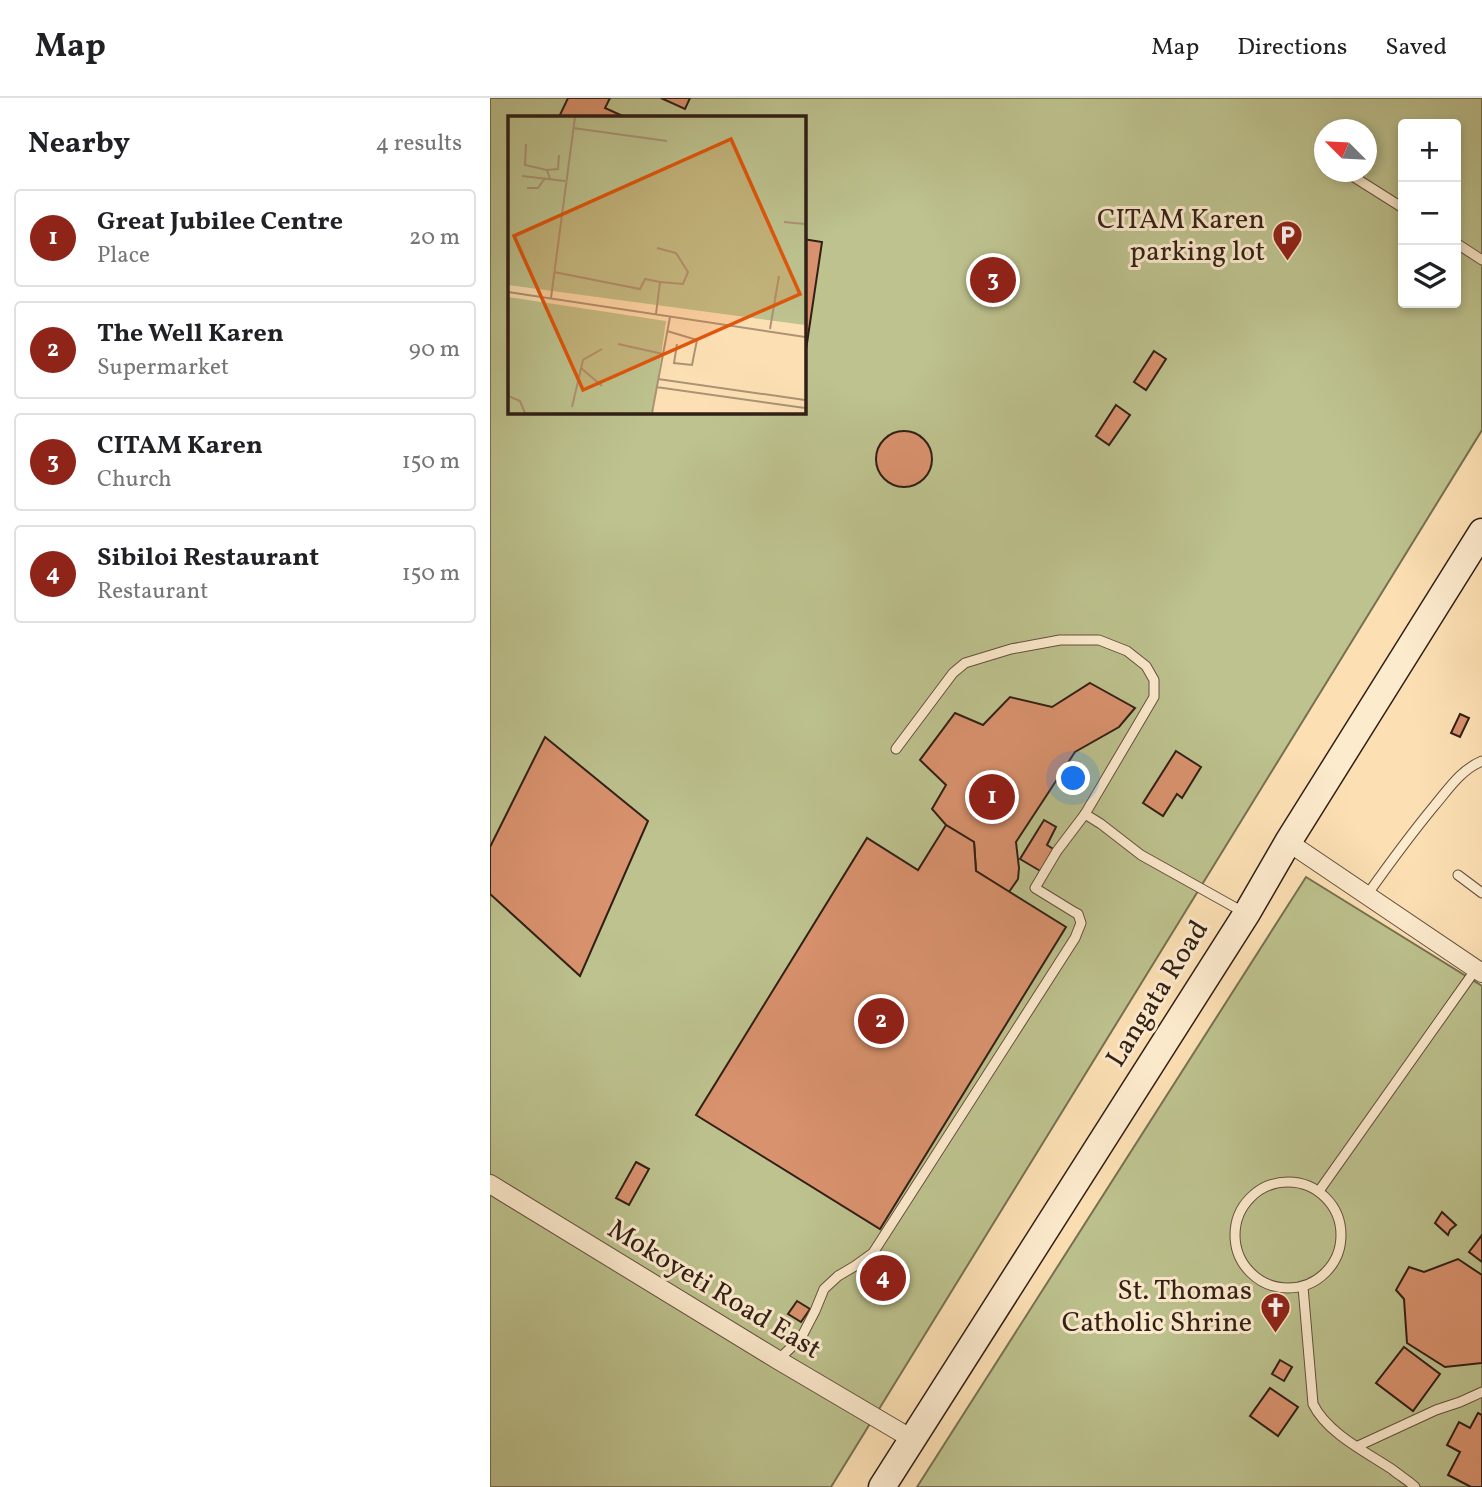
<!DOCTYPE html>
<html lang="en">
<head>
<meta charset="utf-8">
<style>
	:root { --surface:#fff; --page:#f2f2f2; --text:#202124; --muted:#757577; --line:#e0e0e0; --accent:#8f2418 }
	body { margin:0; font-family:Vollkorn,serif; background:var(--page); color:var(--text) }
	.controls { position:absolute; right:21px; top:21px; display:grid; overflow:hidden; border-radius:7px; box-shadow:0 4px 10px #0003 }
	.controls button { width:63px; height:63px; display:grid; place-items:center; padding:0; border:0; border-bottom:2px solid var(--line); background:var(--surface); color:var(--text); font:35px sans-serif }
	.compass { position:absolute; left:824px; top:21px; width:63px; height:63px; border-radius:50%; background:var(--surface); box-shadow:0 4px 10px #0003; rotate:294deg }
	.you { position:absolute; left:584px; top:681px; width:24px; height:24px; margin:-18px; border:5px solid #fff; border-radius:50%; background:#1a73e8; box-shadow:0 0 0 10px #1a73e833 }
	.badge { display:grid; place-items:center; width:46px; height:46px; border-radius:50%; background:var(--accent); color:#fff; font-size:23px; font-weight:700 }
	.pin { position:absolute; translate:-50% -50%; border:4px solid #fff; box-shadow:0 2px 7px #0006 }
	.list { margin:0; padding:0; list-style:none }
	h2 { display:flex; justify-content:space-between; align-items:center; height:91px; margin:0; padding:0 28px; font-size:30px }
	h2 small { font-size:23px; font-weight:400; color:var(--muted) }
	.list li { display:grid; grid-template-columns:46px 1fr auto; gap:21px; align-items:center; box-sizing:border-box; height:98px; margin:0 14px 14px; padding:0 14px; border:2px solid var(--line); border-radius:7px }
	.list b { display:block; font-size:26px; white-space:nowrap }
	.list p { margin:0; font-size:23px; white-space:nowrap; color:var(--muted) }
	.list em { font-size:23px; font-style:normal; color:var(--muted) }
	.icon { flex:none; width:38px; height:38px; fill:none; stroke:currentColor; stroke-width:2; stroke-linecap:round; stroke-linejoin:round }
	.map { position:relative; flex:none; width:992px; height:1389px; overflow:hidden }
	header { display:flex; align-items:center; gap:42px; box-sizing:border-box; height:98px; padding:0 35px; background:var(--surface); border-bottom:2px solid var(--line) }
	header strong { font-size:33px }
	nav { display:flex; gap:38px; margin-inline-start:auto; font-size:24px }
	main { display:flex }
	aside { flex:1; background:var(--surface) }
	.map>svg:first-child { display:block }
	.green { fill:#bdc28e; stroke:#777052; stroke-width:2; fill-rule:evenodd }
	.building { fill:#d9926e; stroke:#311f16; stroke-width:2 }
	.lines { fill:none; stroke-linecap:round; stroke-linejoin:round }
	.lane-casing { stroke:#644f3e; stroke-width:11 }
	.street-casing { stroke:#644f3e; stroke-width:20 }
	.secondary-casing { stroke:#311f16; stroke-width:29 }
	.lane { stroke:#fdebce; stroke-width:9 }
	.street { stroke:#fdebce; stroke-width:18 }
	.secondary { stroke:#fdebce; stroke-width:26 }
	.labels { text-anchor:middle; dominant-baseline:central; stroke-width:6; stroke-linejoin:round; paint-order:stroke }
	.poi-label { font-size:28px; fill:#311f16; stroke:#fdebce; text-anchor:end }
	.street-label { font-size:28px; fill:#311f16; stroke:#fdebce }
	.inset-road { fill:none; stroke:#ab9375; stroke-width:2 }
	.view { fill:#df560c; fill-opacity:0.15; stroke:#df560c; stroke-width:3.5 }
	.inset-edge { fill:none; stroke:#311f16; stroke-width:3.5 }
</style>
</head>
<body>
<header>
<strong>Map</strong>
<nav><a>Map</a><a>Directions</a><a>Saved</a></nav>
</header>
<main>
<aside>
<h2>Nearby<small>4 results</small></h2>
<ul class="list">
<li><span class="badge">1</span><div><b>Great Jubilee Centre</b><p>Place</p></div><em>20 m</em></li>
<li><span class="badge">2</span><div><b>The Well Karen</b><p>Supermarket</p></div><em>90 m</em></li>
<li><span class="badge">3</span><div><b>CITAM Karen</b><p>Church</p></div><em>150 m</em></li>
<li><span class="badge">4</span><div><b>Sibiloi Restaurant</b><p>Restaurant</p></div><em>150 m</em></li>
</ul>
</aside>
<div class="map">
<svg width="992" height="1389" viewBox="0 0 992 1389">
	<rect width="100%" height="100%" fill="#fce0b4"/>
	<filter id="stains"><feTurbulence type="fractalNoise" baseFrequency=".00286" numOctaves="4"/><feColorMatrix values="0 0 0 0 .2 0 0 0 0 .09 0 0 0 0 .02 0 0 0 .5 -.17"/></filter>
	<radialGradient id="worn" r=".72"><stop offset=".6" stop-color="#630" stop-opacity="0"/><stop offset="1" stop-color="#630" stop-opacity=".3"/></radialGradient>
	<!-- green -->
	<g class="green">
		<path d="M0 0H992V332L341 1389H0ZM19 19H313V313H19ZM913 26H966V205H913ZM834 32H876V74H834Z"/>
		<polygon points="816,779 992,888 992,1389 427,1389"/>
	</g>
	<!-- building -->
	<g class="building">
		<polygon points="78,0 120,0 115,10 135,19 69,19"/>
		<polygon points="171,0 200,0 195,11"/>
		<polygon points="313,141 332,144 313,272"/>
		<polygon points="664,253 676,261 656,292 644,284"/>
		<polygon points="626,307 640,317 619,347 606,338"/>
		<circle cx="414" cy="361" r="28"/>
		<polygon points="600,585 645,610 629,629 585,654 526,744 529,770 528,781 519,794 486,773 484,744 456,727 442,711 456,687 430,662 465,615 493,627 520,599 562,609"/>
		<polygon points="970,616 979,620 970,639 961,635"/>
		<polygon points="55,639 158,723 90,878 0,796 0,749"/>
		<polygon points="686,653 711,669 692,700 687,696 673,718 653,705"/>
		<polygon points="554,722 566,729 557,747 565,752 552,774 530,761"/>
		<polygon points="456,727 484,744 486,773 576,829 390,1131 206,1017 377,740 428,772"/>
		<polygon points="146,1064 159,1071 139,1107 126,1100"/>
		<polygon points="952,1114 966,1127 960,1132 958,1137 945,1125"/>
		<polygon points="992,1137 992,1164 979,1154"/>
		<polygon points="968,1161 992,1177 992,1265 955,1269 917,1245 914,1201 906,1192 919,1169 934,1174"/>
		<polygon points="307,1203 320,1211 311,1224 298,1216"/>
		<polygon points="914,1249 950,1276 923,1313 886,1285"/>
		<polygon points="790,1262 802,1269 794,1283 782,1276"/>
		<polygon points="780,1290 808,1309 788,1338 760,1318"/>
		<polygon points="988,1315 992,1317 992,1389 981,1389 958,1377 970,1354 957,1347 969,1324 980,1330"/>
	</g>
	<g class="lines">
		<defs>
			<g id="lane">
				<polyline points="856,74 913,110"/>
				<polyline points="966,145 992,162"/>
				<polyline points="406,651 463,575 475,565 521,551 570,542 609,542 637,553 656,568 664,582 664,599 595,716"/>
				<polyline points="968,777 992,795"/>
				<path d="M877 797C899 766 921 736 945 707 960 689 971 672 992 663"/>
				<circle cx="798" cy="1137" r="53"/>
				<polyline points="829,1093 986,871"/>
				<path d="M813 1189 823 1306C837 1335 876 1354 903 1372 910 1378 918 1382 925 1389"/>
				<polyline points="288,1262 311,1240 325,1213 334,1191 348,1178 365,1168 383,1155 585,840 591,825 588,816 584,814 545,790 567,753 595,716 611,726 651,757 755,815"/>
				<polyline points="868,1348 946,1312 970,1304 992,1294"/>
			</g>
			<g id="street">
				<polyline points="798,744 992,875"/>
				<polyline points="0,1086 288,1262 422,1341"/>
			</g>
			<polyline id="secondary" points="392,1389 757,815 798,744 992,434"/>
		</defs>
		<!-- lane casing -->
		<use href="#lane" class="lane-casing"/>
		<!-- street casing -->
		<use href="#street" class="street-casing"/>
		<!-- secondary casing -->
		<use href="#secondary" class="secondary-casing"/>
		<!-- lane -->
		<use href="#lane" class="lane"/>
		<!-- street -->
		<use href="#street" class="street"/>
		<!-- secondary -->
		<use href="#secondary" class="secondary"/>
	</g>
	<!-- icons -->
	<defs>
		<symbol id="parking-pin" viewBox="-11 -11 22 30"><path d="M0 17L-7.5 6A9.5 9.5 0 1 1 7.5 6Z" fill="#8f2418" stroke="#fdebce"/><path d="M-3.5-5.5H1a3.5 3.5 0 0 1 0 7H-1V5.5H-3.5ZM-1-3.4V-.6H.8a1.4 1.4 0 0 0 0-2.8Z" fill="#fff"/></symbol>
		<symbol id="church-pin" viewBox="-11 -11 22 30"><path d="M0 17L-7.5 6A9.5 9.5 0 1 1 7.5 6Z" fill="#8f2418" stroke="#fdebce"/><path d="M-1.2-6h2.4v3.5h3.3v2.4h-3.3V6h-2.4V-.1h-3.3v-2.4h3.3Z" fill="#fff"/></symbol>
	</defs>
	<g fill-rule="evenodd">
		<use href="#parking-pin" x="780" y="120" width="35" height="47"/>
		<use href="#church-pin" x="768" y="1192" width="35" height="47"/>
	</g>
	<g class="labels">
		<!-- poi labels -->
		<g class="poi-label">
			<text x="775" y="122">CITAM Karen<tspan x="775" dy="32">parking lot</tspan></text>
			<text x="762" y="1193">St. Thomas<tspan x="762" dy="32">Catholic Shrine</tspan></text>
		</g>
		<!-- street labels -->
		<g class="street-label">
			<text transform="translate(668 896) rotate(-58)">Langata Road</text>
			<text transform="translate(224 1192) rotate(31)">Mokoyeti Road East</text>
		</g>
	</g>
	<!-- overview -->
	<g transform="translate(18 18)">
		<rect width="298" height="298" fill="#fce0b4"/>
		<path d="M0 1H297V209L0 169ZM0 181 158 205 145 297H0Z" fill="#bdc28e"/>
		<path class="inset-road" d="M65 12 159 25M18 28 17 49 39 54 42 63M39 54 50 53 51 39M14 60 57 65M19 72H30L37 62M276 106 297 108M149 132 168 137 180 156 175 168 152 166M46 156 132 173 137 163 152 166 148 198M0 176 297 221M43 182 67 1M262 213 271 160M159 215 189 224 184 249 166 247 169 228M110 228 155 238M73 252 94 270M150 263 297 284M148 271 297 292M0 280 12 285 17 297M64 291 75 244 94 233M144 297 162 201"/>
		<path class="view" d="M223 23 292 178 75 274 6 120Z"/>
		<rect width="298" height="298" class="inset-edge"/>
	</g>
	<rect width="100%" height="100%" filter="url(#stains)"/>
	<rect width="100%" height="100%" fill="url(#worn)"/>
</svg>
<div class="controls">
<button>+</button>
<button>−</button>
<button><svg class="icon" aria-label="layers" viewBox="0 0 24 24"><path d="M12 4l9 5-9 5-9-5zM3 14l9 5 9-5"/></svg></button>
</div>
<svg class="compass" viewBox="-18 -18 36 36"><path d="M0-13l5 13h-10z" fill="#e53935"/><path d="M0 13l5-13h-10z" fill="#757577"/></svg>
<div class="you"></div>
<div class="pin badge" style="left:502px;top:699px">1</div>
<div class="pin badge" style="left:391px;top:923px">2</div>
<div class="pin badge" style="left:503px;top:182px">3</div>
<div class="pin badge" style="left:393px;top:1180px">4</div>
</div>
</main>
</body>
</html>
